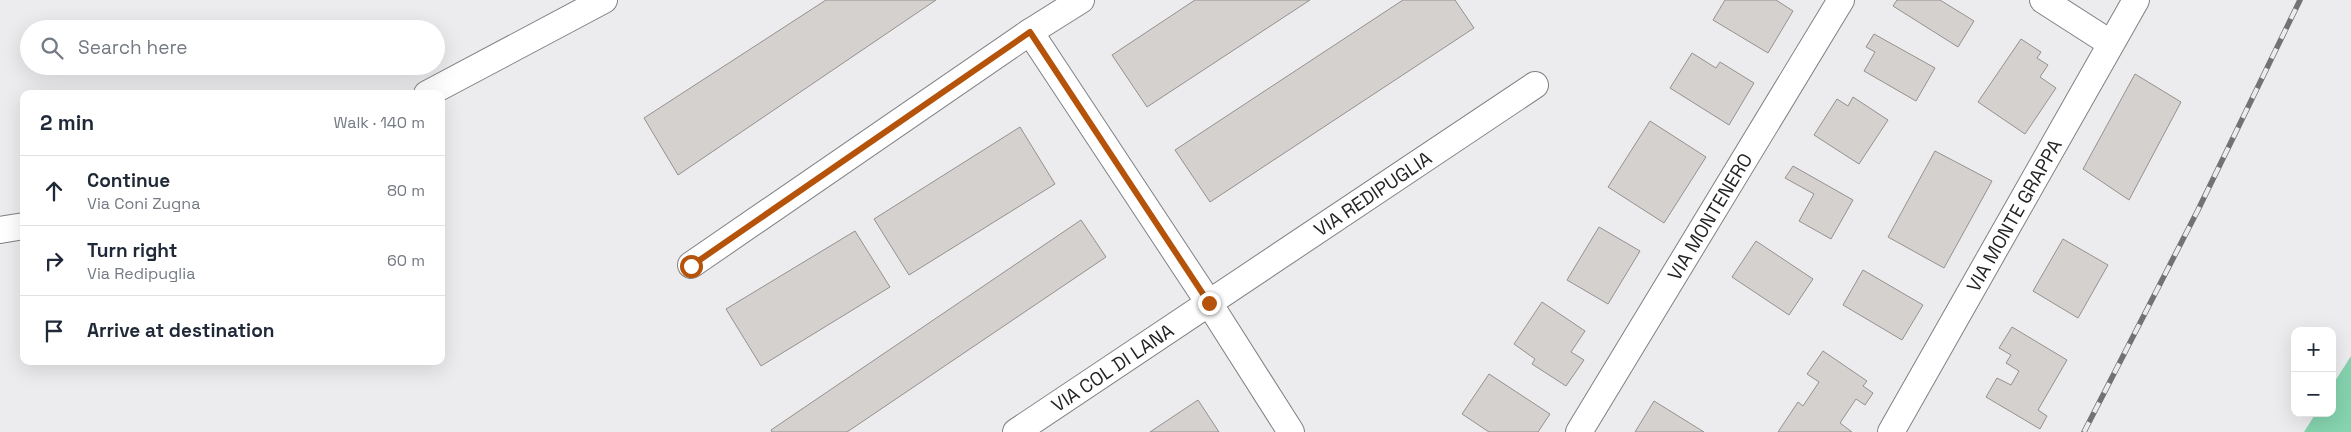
<!DOCTYPE html>
<html lang="en">
<head>
<meta charset="utf-8">
<style>
	:root { --surface:#fff; --page:#f2f2f3; --text:#1f2937; --muted:#747a83; --line:#e0e1e3 }
	body { margin:0; font-family:"Space Grotesk",sans-serif; background:var(--page); color:var(--text) }
	.controls { position:absolute; right:15px; bottom:15px; display:grid; overflow:hidden; border-radius:10px; box-shadow:0 5px 20px #0002 }
	.controls button { width:45px; height:45px; display:grid; place-items:center; padding:0; border:0; border-bottom:1px solid var(--line); background:var(--surface); color:var(--text); font:25px sans-serif }
	.stop { position:absolute; width:15px; height:15px; margin:-11px; border:4px solid #b45309; border-radius:50%; background:#fff }
	.stop.end { background:#b45309; border-color:#fff; box-shadow:0 1px 5px #0008 }
	.list { margin:0; padding:0; list-style:none }
	h2 { display:flex; justify-content:space-between; align-items:center; height:65px; margin:0; padding:0 20px; font-size:21px }
	h2 small { font-size:16px; font-weight:400; color:var(--muted) }
	.list li { display:grid; grid-template-columns:32px 1fr auto; gap:15px; align-items:center; box-sizing:border-box; height:70px; padding:0 20px; border-top:1px solid var(--line) }
	.list b { display:block; font-size:19px; white-space:nowrap }
	.list p { margin:0; font-size:16px; white-space:nowrap; color:var(--muted) }
	.list em { font-size:16px; font-style:normal; color:var(--muted) }
	.icon { flex:none; width:28px; height:28px; fill:none; stroke:currentColor; stroke-width:2; stroke-linecap:round; stroke-linejoin:round }
	.map { position:relative; flex:none; width:2351px; height:432px; overflow:hidden }
	.search { position:absolute; background:var(--surface); box-shadow:0 5px 20px #0002; left:20px; top:20px; width:425px; height:55px; display:flex; align-items:center; gap:12px; box-sizing:border-box; padding:0 18px; border-radius:28px; color:var(--muted); font-size:19px }
	.panel { position:absolute; background:var(--surface); box-shadow:0 5px 20px #0002; left:20px; top:90px; width:425px; height:275px; border-radius:10px }
	.map>svg:first-child { display:block }
	.green { fill:#85d3af }
	.building { fill:#d5d1cf; stroke:#94918f }
	.lines { fill:none; stroke-linecap:round; stroke-linejoin:round }
	.street-casing { stroke:#808083; stroke-width:28 }
	.street { stroke:#fff; stroke-width:26 }
	.rail-casing { stroke:#727273; stroke-width:5.5 }
	.rail { stroke:#ecebee; stroke-width:4; stroke-dasharray:11; stroke-linecap:butt }
	.route { stroke:#b45309; stroke-width:6 }
	.labels { text-anchor:middle; dominant-baseline:central; stroke-width:4.5; stroke-linejoin:round; paint-order:stroke }
	.street-label { font-size:19px; fill:#242425; stroke:#ecebee }
</style>
</head>
<body>
<div class="map">
<svg width="2351" height="432" viewBox="0 0 2351 432">
	<rect width="100%" height="100%" fill="#ecebee"/>
	<!-- green -->
	<polygon class="green" points="2351,356 2351,432 2304,432 2316,413 2332,413 2332,386"/>
	<!-- building -->
	<g class="building">
		<polygon points="826,0 936,0 678,175 644,118"/>
		<polygon points="1195,0 1310,0 1147,107 1112,55"/>
		<polygon points="1403,0 1455,0 1474,28 1210,202 1175,150"/>
		<polygon points="1725,0 1776,0 1793,11 1768,53 1713,20"/>
		<polygon points="1897,0 1940,0 1974,21 1958,47 1893,6"/>
		<polygon points="1874,34 1935,68 1916,101 1864,71 1875,52 1866,47"/>
		<polygon points="2021,39 2041,52 2037,58 2048,65 2040,77 2056,88 2025,134 1978,102"/>
		<polygon points="1692,53 1716,68 1720,62 1754,83 1729,125 1670,88"/>
		<polygon points="2135,74 2181,102 2129,200 2083,169"/>
		<polygon points="1853,97 1888,120 1859,164 1814,135 1837,99 1848,106"/>
		<polygon points="1650,121 1706,157 1664,223 1608,187"/>
		<polygon points="1020,127 1055,184 909,275 874,219"/>
		<polygon points="1935,151 1992,181 1944,268 1888,237"/>
		<polygon points="1793,166 1853,200 1831,239 1799,221 1814,194 1785,178"/>
		<polygon points="1081,220 1106,257 847,432 772,432 771,430"/>
		<polygon points="1599,227 1640,251 1608,304 1567,280"/>
		<polygon points="855,231 890,287 761,366 726,309"/>
		<polygon points="2063,239 2108,265 2078,318 2033,291"/>
		<polygon points="1756,241 1813,279 1789,315 1732,277"/>
		<polygon points="1863,270 1923,305 1902,340 1843,305"/>
		<polygon points="1542,302 1585,331 1571,352 1584,360 1566,386 1532,364 1535,359 1514,344"/>
		<polygon points="2012,327 2067,360 2038,410 2047,416 2040,429 1986,397 1997,378 2011,385 2019,371 2006,363 2011,355 1999,348"/>
		<polygon points="1823,351 1867,381 1863,386 1873,393 1865,405 1856,399 1840,423 1852,432 1778,432 1798,402 1803,406 1819,382 1807,374"/>
		<polygon points="1489,374 1550,414 1538,432 1489,432 1462,414"/>
		<polygon points="1198,400 1219,432 1150,432"/>
		<polygon points="1654,401 1704,432 1635,432"/>
	</g>
	<g class="lines">
		<defs>
			<g id="street">
				<polyline points="2043,0 2110,43"/>
				<polyline points="1030,32 1209,303 1291,432"/>
				<polyline points="427,94 604,0"/>
				<polyline points="0,230 24,226"/>
				<polyline points="691,265 1030,32 1081,0"/>
				<path id="s1" d="M1016 432 1535 85"/>
				<path id="s2" d="M1579 432 1841 0"/>
				<path id="s3" d="M1891 432 2136 0"/>
			</g>
		</defs>
		<!-- street casing -->
		<use href="#street" class="street-casing"/>
		<!-- street -->
		<use href="#street" class="street"/>
		<defs>
			<polyline id="rail" points="2084,432 2198,210 2300,0"/>
		</defs>
		<!-- rail casing -->
		<use href="#rail" class="rail-casing"/>
		<!-- rail -->
		<use href="#rail" class="rail"/>
	</g>
	<g class="lines">
		<!-- route -->
		<polyline class="route" points="691,266 1030,32 1209,303"/>
	</g>
	<g class="labels">
		<!-- street labels -->
		<g class="street-label">
			<text stroke="none"><textPath href="#s1" startOffset="429">VIA REDIPUGLIA</textPath></text>
			<text stroke="none"><textPath href="#s2" startOffset="252">VIA MONTENERO</textPath></text>
			<text stroke="none"><textPath href="#s3" startOffset="249">VIA MONTE GRAPPA</textPath></text>
			<text stroke="none"><textPath href="#s1" startOffset="116">VIA COL DI LANA</textPath></text>
		</g>
	</g>
</svg>
<div class="controls">
<button>+</button>
<button>−</button>
</div>
<div class="stop" style="left:691px;top:266px"></div>
<div class="stop end" style="left:1209px;top:303px"></div>
<div class="search"><svg class="icon" aria-label="search" viewBox="0 0 24 24"><circle cx="10" cy="10" r="6"/><path d="M15 15l6 6"/></svg>Search here</div>
<section class="panel">
<h2>2 min<small>Walk · 140 m</small></h2>
<ul class="list">
<li><svg class="icon" aria-label="ahead" viewBox="0 0 24 24"><path d="M12 20V5M6 11l6-6 6 6"/></svg><div><b>Continue</b><p>Via Coni Zugna</p></div><em>80 m</em></li>
<li><svg class="icon" aria-label="right" viewBox="0 0 24 24"><path d="M7 20v-9h11M14 6l5 5-5 5"/></svg><div><b>Turn right</b><p>Via Redipuglia</p></div><em>60 m</em></li>
<li><svg class="icon" aria-label="arrive" viewBox="0 0 24 24"><path d="M6 21V4h12l-3 4 3 4H6"/></svg><div><b>Arrive at destination</b></div></li>
</ul>
</section>
</div>
</body>
</html>
